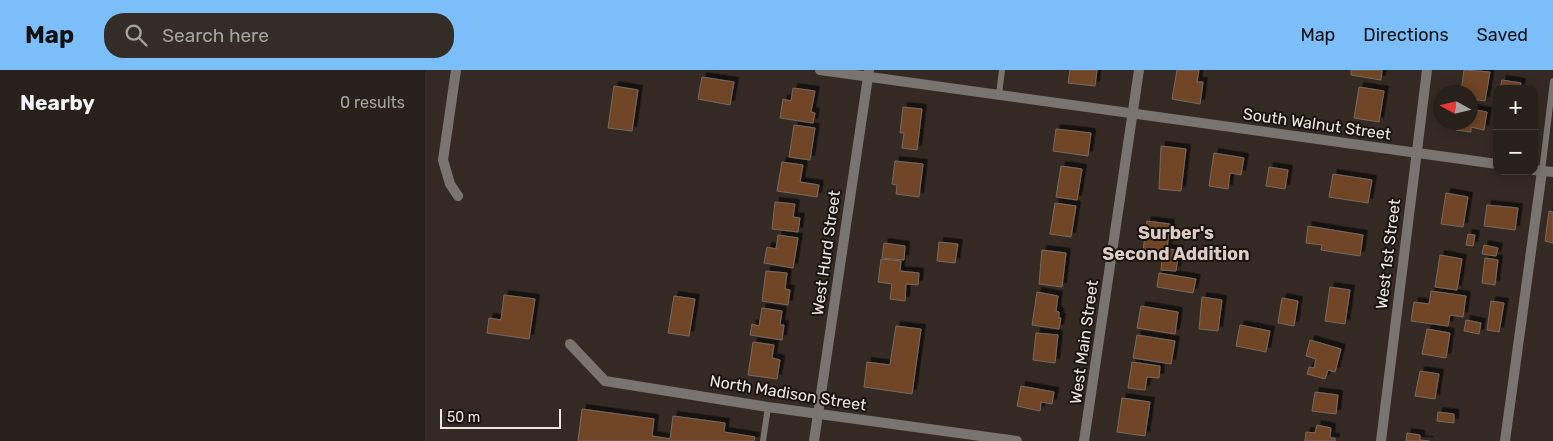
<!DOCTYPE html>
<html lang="en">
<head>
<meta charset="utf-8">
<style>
	:root { --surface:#28201a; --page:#342d27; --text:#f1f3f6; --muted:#a5a3a2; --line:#443e39; --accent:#7cbef9 }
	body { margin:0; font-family:Rubik,sans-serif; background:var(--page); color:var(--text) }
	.controls { position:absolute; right:15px; top:15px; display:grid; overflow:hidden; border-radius:10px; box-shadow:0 2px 12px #0003 }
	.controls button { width:45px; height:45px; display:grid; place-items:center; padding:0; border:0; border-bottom:1px solid var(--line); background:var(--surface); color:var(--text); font:25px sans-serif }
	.compass { position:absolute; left:1008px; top:15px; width:45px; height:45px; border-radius:50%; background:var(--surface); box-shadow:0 2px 12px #0003; rotate:278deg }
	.scale { position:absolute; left:15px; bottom:12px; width:121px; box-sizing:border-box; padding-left:5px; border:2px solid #ede5e0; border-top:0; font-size:14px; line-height:18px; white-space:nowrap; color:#ede5e0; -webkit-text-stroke:4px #191310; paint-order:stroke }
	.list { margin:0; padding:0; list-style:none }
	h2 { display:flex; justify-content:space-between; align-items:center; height:65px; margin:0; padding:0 20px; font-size:21px }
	h2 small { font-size:16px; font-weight:400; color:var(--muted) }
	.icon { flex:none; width:28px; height:28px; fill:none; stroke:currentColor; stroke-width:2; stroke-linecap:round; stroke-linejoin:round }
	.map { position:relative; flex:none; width:1128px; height:371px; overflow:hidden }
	header { display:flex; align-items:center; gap:30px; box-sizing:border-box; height:70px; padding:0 25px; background:var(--accent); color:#111 }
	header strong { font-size:24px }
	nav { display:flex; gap:28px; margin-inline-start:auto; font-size:18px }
	.search { width:350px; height:45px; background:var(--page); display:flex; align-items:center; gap:12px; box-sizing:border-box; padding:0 18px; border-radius:20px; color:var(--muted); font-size:19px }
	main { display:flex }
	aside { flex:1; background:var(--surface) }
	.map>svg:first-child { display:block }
	.building { fill:#704428; stroke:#776961; filter:url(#shadow) }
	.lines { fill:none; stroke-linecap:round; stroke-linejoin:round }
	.service { stroke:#7a7470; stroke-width:6 }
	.minor { stroke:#7a7470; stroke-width:10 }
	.labels { text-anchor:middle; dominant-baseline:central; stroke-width:4; stroke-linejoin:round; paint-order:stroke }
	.street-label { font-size:16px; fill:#ede5e0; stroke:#191310 }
	.neighbourhood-label { font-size:18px; font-weight:bold; fill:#dcccc3; stroke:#191310 }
</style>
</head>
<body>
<header>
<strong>Map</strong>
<div class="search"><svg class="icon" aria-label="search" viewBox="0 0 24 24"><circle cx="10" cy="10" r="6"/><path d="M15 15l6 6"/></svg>Search here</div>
<nav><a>Map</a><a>Directions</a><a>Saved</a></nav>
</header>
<main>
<aside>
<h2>Nearby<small>0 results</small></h2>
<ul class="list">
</ul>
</aside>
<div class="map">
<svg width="1128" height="371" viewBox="0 0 1128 371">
	<defs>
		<filter id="shadow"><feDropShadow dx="4.5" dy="-4.5" stdDeviation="0" flood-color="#0009"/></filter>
	</defs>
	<rect width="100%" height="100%" fill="#352a23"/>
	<!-- building -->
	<g class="building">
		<polygon points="645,0 672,0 670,16 643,13"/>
		<polygon points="752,0 774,0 772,12 778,12 775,34 747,29"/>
		<polygon points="926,0 957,0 956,10 926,5"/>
		<polygon points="1039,0 1065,2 1060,31 1046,29 1046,22 1036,22"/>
		<polygon points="277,7 309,12 305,35 273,29"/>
		<polygon points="1077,10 1096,13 1095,19 1075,19"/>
		<polygon points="189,16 213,20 207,61 183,58"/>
		<polygon points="934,17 959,21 954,52 929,48"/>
		<polygon points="368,18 390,21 386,42 390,43 388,53 355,48 358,29 366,31"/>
		<polygon points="478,37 497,39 492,80 477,78 479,63 475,63"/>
		<polygon points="1046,39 1062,42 1059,60 1046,57 1046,62 1031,60 1032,52 1046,52"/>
		<polygon points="369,55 390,58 385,90 364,87"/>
		<polygon points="631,59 666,63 663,86 628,81"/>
		<polygon points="736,76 761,79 756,121 734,119"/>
		<polygon points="789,83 819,88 816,105 805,103 803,119 784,116"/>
		<polygon points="470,91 498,94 494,127 471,124 472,115 467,114"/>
		<polygon points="357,92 378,95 375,112 394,115 392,127 352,121"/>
		<polygon points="636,96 657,99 652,130 631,127"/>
		<polygon points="844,97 863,100 860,119 841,116"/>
		<polygon points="908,104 947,110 943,133 904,127"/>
		<polygon points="1021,123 1043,127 1038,157 1016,154"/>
		<polygon points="350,132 370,134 368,147 375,148 373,162 347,159"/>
		<polygon points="630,133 651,136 646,167 625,164"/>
		<polygon points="1062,135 1093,138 1090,160 1059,156"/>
		<polygon points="1124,141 1128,142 1128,173 1120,171"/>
		<polygon points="722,151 745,154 742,179 754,180 751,201 736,200 737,190 717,188"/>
		<polygon points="883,156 938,165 935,186 896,180 897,175 881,173"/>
		<polygon points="1043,164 1050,165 1048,176 1041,175"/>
		<polygon points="353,165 373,168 368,198 339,193 342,177 351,179"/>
		<polygon points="514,172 533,174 530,193 512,191"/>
		<polygon points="459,173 480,176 479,190 457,188"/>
		<polygon points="1059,175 1073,178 1071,186 1057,184"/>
		<polygon points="617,180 641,183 637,217 614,214"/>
		<polygon points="1015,185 1037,189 1032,220 1010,217"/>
		<polygon points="1060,188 1073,190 1070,215 1057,213"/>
		<polygon points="456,189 476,191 475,201 494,203 493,215 481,214 480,231 465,229 467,214 453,212"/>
		<polygon points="341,201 362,203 360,219 365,220 363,235 337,231"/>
		<polygon points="734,203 771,209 768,223 732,217"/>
		<polygon points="905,217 925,220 920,254 900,251"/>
		<polygon points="1006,221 1041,226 1038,247 1025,245 1023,256 986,251 989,232 1004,234"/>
		<polygon points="612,222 633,226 631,241 634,242 634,248 636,248 634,259 607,255"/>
		<polygon points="79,225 110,229 104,269 62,263 64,248 76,250"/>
		<polygon points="249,226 270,229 264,266 243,263"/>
		<polygon points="777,227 797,230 793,261 774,259"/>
		<polygon points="857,228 873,231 869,256 853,253"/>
		<polygon points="1066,231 1079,233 1074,262 1062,260"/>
		<polygon points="716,236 753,242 750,264 712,258"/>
		<polygon points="337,238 357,241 355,255 359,255 357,270 325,265 327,254 334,256"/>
		<polygon points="1041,250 1056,253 1054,264 1039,261"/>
		<polygon points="815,255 845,261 841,282 811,276"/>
		<polygon points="471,256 496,259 487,324 439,317 442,292 465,295"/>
		<polygon points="1002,259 1025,263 1021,288 997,284"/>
		<polygon points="611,263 633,265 630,293 608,290"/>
		<polygon points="712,265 750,271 746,294 708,288"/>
		<polygon points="885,270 916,279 910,302 903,300 900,309 882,304 884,297 889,298 891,289 881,286"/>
		<polygon points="328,272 349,275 347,288 355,290 352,309 323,305"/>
		<polygon points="707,292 735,296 734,308 722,307 720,320 703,318"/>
		<polygon points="995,301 1014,304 1010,329 990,326"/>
		<polygon points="596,316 629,322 627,334 616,332 615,341 592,336"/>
		<polygon points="890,322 913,325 911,344 887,341"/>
		<polygon points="697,328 725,332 720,366 692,362"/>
		<polygon points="157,339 229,349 227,366 245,369 248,346 300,353 299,362 330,367 329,371 153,371"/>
		<polygon points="1013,342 1029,344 1029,353 1012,351"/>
		<polygon points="892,355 906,358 905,368 910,368 910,371 880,371 881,362 890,363"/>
		<polygon points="982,363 995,365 995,370 1004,371 981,371"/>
	</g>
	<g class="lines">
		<!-- service -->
		<g class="service">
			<polyline points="574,24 577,0"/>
			<polyline points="1117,101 1128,11"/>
			<polyline points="338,371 343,337"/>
		</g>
		<!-- minor -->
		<g class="minor">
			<polyline points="31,0 18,90 25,114 33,126"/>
			<polyline points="395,0 1072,94"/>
			<polyline points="1109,100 1128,102"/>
			<polyline points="145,274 180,311 343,337 592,371"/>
			<polyline points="389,371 444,0"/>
			<polyline points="659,371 714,0"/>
			<polyline points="956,371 1002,0"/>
			<polyline points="1080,371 1117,101"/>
		</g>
	</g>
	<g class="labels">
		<!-- street labels -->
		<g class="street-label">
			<text transform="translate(892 54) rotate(8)">South Walnut Street</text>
			<text transform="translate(401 183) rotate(-82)">West Hurd Street</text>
			<text transform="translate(963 184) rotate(-83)">West 1st Street</text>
			<text transform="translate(659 272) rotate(-82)">West Main Street</text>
			<text transform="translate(363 323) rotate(9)">North Madison Street</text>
		</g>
		<!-- neighbourhood labels -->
		<g class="neighbourhood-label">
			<text x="751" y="163">Surber's<tspan x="751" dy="21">Second Addition</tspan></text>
		</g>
	</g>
</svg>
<div class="controls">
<button>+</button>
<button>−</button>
</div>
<svg class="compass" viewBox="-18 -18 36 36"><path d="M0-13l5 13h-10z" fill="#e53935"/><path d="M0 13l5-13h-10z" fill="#a5a3a2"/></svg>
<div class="scale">50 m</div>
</div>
</main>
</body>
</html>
